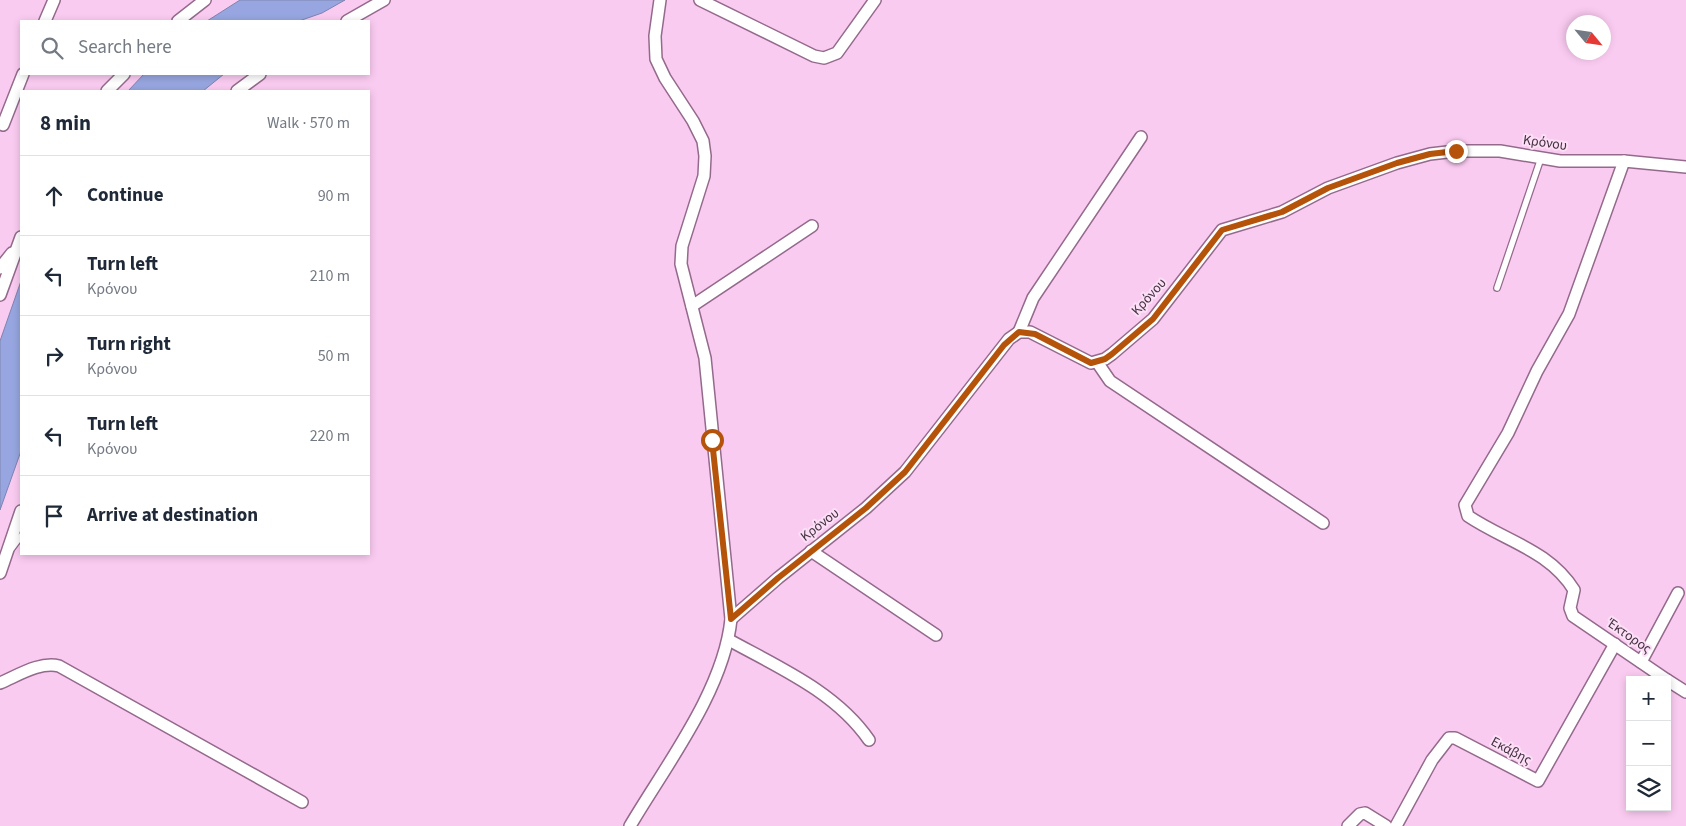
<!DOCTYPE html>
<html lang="en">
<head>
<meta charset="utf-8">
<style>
	:root { --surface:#fff; --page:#f6f6f7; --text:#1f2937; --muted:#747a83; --line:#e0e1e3 }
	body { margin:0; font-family:"Source Sans 3",sans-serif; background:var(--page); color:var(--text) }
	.controls { position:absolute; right:15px; bottom:15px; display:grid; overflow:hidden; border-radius:0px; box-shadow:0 2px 8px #0003 }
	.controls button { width:45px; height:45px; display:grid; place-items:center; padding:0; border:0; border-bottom:1px solid var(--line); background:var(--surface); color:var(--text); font:25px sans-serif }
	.compass { position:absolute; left:1566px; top:15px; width:45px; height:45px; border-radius:50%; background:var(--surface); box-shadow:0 2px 8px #0003; rotate:119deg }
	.stop { position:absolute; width:15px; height:15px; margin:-11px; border:4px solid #b45309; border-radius:50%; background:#fff }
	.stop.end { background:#b45309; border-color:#fff; box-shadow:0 1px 5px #0008 }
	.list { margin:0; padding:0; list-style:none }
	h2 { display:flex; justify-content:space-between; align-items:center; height:65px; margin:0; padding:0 20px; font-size:21px }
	h2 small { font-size:16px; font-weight:400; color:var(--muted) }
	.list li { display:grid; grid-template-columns:32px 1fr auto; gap:15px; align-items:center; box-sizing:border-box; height:80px; padding:0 20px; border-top:1px solid var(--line) }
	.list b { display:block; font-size:19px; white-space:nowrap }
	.list p { margin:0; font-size:16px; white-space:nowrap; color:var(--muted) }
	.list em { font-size:16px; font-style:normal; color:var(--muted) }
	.icon { flex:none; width:28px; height:28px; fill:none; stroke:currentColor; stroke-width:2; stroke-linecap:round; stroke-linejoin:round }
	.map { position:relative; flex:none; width:1686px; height:826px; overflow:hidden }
	.search { position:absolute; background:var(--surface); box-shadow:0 2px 8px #0003; left:20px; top:20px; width:350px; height:55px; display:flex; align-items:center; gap:12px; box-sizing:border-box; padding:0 18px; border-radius:0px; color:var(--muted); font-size:19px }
	.panel { position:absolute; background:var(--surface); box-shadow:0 2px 8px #0003; left:20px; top:90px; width:350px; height:465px; border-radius:0px }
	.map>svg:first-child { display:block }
	.water { fill:#97a6e0; stroke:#7e83b0 }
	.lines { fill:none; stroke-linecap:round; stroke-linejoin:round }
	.lane-casing { stroke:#946a8c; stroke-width:8 }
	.street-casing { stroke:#946a8c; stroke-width:14 }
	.lane { stroke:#fff; stroke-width:5.5 }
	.street { stroke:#fff; stroke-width:11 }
	.route { stroke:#b45309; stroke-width:6 }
	.labels { text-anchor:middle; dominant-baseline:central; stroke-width:4; stroke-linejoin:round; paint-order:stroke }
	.street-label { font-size:14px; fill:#433140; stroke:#fcdff6 }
</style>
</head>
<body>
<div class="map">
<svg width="1686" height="826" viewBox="0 0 1686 826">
	<rect width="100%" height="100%" fill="#facbf1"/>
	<!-- water -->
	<g class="water">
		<polygon points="240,0 345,0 322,13 299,21 207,21"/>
		<polygon points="144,74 224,74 203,91 128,91"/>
		<polygon points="21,281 21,451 0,510 0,341"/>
	</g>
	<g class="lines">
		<defs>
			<g id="lane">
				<polyline points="1497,288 1541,158"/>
				<polyline points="12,548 21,536"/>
			</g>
			<g id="street">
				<polyline points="700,0 814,56 824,58 837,53 875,0"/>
				<polyline points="45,21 54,0"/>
				<polyline points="178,21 205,0"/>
				<polyline points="347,21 384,0"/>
				<polyline points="107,91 124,74"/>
				<polyline points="237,91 260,74"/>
				<polyline points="3,125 23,74"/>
				<path d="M1624 161 1569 314 1537 371 1508 433 1465 505 1468 516C1505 541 1549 550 1574 590L1570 608 1573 616 1667 680"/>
				<polyline points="0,268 12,253"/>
				<polyline points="0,295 21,237"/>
				<polyline points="692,306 812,226"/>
				<polyline points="1019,332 1033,298 1141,137"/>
				<polyline points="1097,362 1110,381 1323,523"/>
				<polyline points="811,551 936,635"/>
				<polyline points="0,573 21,511"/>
				<polyline points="731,619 778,578 866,508 905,472 1009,339 1019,332 1030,332 1091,363 1105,359 1112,354 1153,319 1222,230 1282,212 1328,188 1397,163 1430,154 1456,151 1500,151 1560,161 1624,161 1686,167"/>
				<path d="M729 640C778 667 836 692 869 740"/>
				<polyline points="1641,662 1678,593"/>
				<polyline points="1667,680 1686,692"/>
				<path d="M0 683C17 676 40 661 59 666L302 802"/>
				<path d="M630 826C666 765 724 690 731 619L705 358 681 264 682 246 704 176 705 156 703 141 693 121 665 78 656 59 655 36 660 0"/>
				<polyline points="1348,826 1360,814 1365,813 1386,826"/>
				<polyline points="1396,826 1432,760 1449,738 1455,738 1538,781 1615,644"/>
			</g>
		</defs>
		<!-- lane casing -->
		<use href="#lane" class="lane-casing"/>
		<!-- street casing -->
		<use href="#street" class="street-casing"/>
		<!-- lane -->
		<use href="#lane" class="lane"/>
		<!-- street -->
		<use href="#street" class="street"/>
	</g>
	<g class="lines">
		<!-- route -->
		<polyline class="route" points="712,440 731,619 778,578 866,508 905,472 1004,345 1019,332 1035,334 1091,363 1105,359 1112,354 1153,319 1222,230 1282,212 1328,188 1397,163 1430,154 1456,151"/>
	</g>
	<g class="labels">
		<!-- street labels -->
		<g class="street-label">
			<text transform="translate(1545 143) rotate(8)">Κρόνου</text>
			<text transform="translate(1149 297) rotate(-48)">Κρόνου</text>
			<text transform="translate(820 525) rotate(-38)">Κρόνου</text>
			<text transform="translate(1629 636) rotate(35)">Έκτορος</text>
			<text transform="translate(1511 751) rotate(28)">Εκάβης</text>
		</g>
	</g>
</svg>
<div class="controls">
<button>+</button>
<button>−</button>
<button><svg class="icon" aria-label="layers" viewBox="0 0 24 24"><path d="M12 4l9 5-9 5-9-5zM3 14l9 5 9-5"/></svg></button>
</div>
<svg class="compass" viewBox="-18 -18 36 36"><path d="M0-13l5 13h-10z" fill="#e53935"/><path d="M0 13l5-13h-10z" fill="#747a83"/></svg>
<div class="stop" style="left:712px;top:440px"></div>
<div class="stop end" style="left:1456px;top:151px"></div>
<div class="search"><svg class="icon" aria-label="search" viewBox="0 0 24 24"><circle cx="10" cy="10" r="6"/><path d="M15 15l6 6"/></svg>Search here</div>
<section class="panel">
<h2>8 min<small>Walk · 570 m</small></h2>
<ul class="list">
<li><svg class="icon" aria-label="ahead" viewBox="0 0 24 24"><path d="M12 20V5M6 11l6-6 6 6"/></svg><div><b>Continue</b></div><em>90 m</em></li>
<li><svg class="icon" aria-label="left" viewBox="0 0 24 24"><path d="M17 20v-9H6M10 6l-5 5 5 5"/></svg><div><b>Turn left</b><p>Κρόνου</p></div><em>210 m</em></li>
<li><svg class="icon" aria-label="right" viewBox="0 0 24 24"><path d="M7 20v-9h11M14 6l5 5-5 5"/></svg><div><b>Turn right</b><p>Κρόνου</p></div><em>50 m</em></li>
<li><svg class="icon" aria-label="left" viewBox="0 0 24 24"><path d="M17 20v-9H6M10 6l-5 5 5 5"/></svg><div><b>Turn left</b><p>Κρόνου</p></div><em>220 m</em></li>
<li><svg class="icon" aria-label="arrive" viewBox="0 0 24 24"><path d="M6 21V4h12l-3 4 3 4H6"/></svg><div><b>Arrive at destination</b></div></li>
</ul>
</section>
</div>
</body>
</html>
